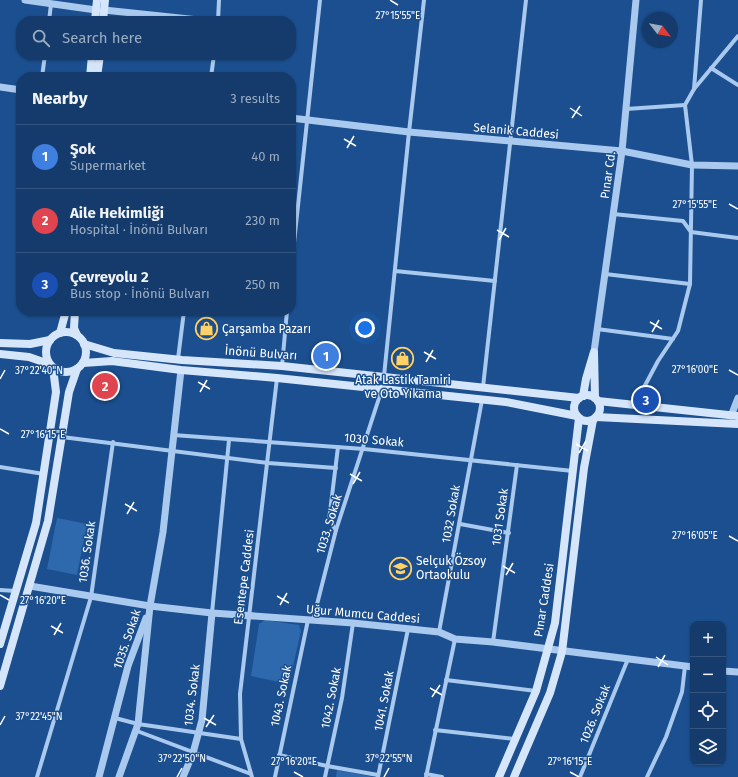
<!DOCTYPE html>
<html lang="en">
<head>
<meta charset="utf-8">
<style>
	:root { --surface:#143b6b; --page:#214673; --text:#f1f3f6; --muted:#9dadc1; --line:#33557e; --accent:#ffd166 }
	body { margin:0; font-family:"Fira Sans",sans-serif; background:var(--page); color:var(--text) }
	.controls { position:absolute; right:12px; bottom:12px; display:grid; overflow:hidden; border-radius:8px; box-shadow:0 1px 3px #0004 }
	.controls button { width:36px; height:36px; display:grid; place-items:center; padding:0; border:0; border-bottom:1px solid var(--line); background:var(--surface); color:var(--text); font:20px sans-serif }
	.compass { position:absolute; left:642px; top:12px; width:36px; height:36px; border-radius:50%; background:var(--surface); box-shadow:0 1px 3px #0004; rotate:121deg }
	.you { position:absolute; left:365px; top:328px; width:14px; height:14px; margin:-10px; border:3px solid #fff; border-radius:50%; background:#1a73e8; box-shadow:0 0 0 6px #1a73e833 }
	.badge { display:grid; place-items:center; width:26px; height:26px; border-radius:50%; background:var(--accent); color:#fff; font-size:13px; font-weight:700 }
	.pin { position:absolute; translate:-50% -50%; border:2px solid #fff; box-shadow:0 1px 4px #0006 }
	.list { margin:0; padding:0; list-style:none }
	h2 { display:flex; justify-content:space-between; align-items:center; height:52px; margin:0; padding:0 16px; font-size:17px }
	h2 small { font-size:13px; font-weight:400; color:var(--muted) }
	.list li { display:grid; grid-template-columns:26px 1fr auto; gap:12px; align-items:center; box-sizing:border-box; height:64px; padding:0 16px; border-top:1px solid var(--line) }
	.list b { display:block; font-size:15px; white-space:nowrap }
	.list p { margin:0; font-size:13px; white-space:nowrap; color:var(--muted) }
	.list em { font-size:13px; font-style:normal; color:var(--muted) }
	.icon { flex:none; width:22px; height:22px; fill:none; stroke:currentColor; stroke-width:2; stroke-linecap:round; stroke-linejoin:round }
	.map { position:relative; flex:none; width:738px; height:777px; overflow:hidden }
	.search { position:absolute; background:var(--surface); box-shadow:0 1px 3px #0004; left:16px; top:16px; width:280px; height:44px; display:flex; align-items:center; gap:10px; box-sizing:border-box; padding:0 14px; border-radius:16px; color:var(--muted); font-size:15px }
	.panel { position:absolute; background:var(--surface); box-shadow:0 1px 3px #0004; left:16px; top:72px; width:280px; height:244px; border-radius:16px }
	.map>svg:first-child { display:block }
	.green { fill:#2e69ad }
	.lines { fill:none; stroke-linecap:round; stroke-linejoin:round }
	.minor { stroke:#a9c9ee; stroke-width:4 }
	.tertiary { stroke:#a9c9ee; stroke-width:7 }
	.secondary { stroke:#d6e6fa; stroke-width:8 }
	.ticks { fill:none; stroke:#fff; stroke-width:1.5 }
	.labels { text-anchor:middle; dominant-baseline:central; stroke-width:3; stroke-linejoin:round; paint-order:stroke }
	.street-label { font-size:12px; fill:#fff; stroke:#1b4f8f }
	.poi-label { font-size:12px; fill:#fff; stroke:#1b4f8f; text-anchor:start }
	.ticks-label { font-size:10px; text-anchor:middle; fill:#fff; stroke:#1b4f8f; stroke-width:3; stroke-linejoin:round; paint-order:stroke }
</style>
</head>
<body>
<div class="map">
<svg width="738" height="777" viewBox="0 0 738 777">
	<rect width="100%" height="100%" fill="#1b4f8f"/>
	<!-- green -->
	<g class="green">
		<polygon points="57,518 87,524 77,575 47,569"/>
		<polygon points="265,620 299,625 301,631 289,684 251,676 259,624"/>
		<polygon points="337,770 374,777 336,777"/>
	</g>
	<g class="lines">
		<!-- minor -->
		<g class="minor">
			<polyline points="49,21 51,4"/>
			<polyline points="218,21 219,0"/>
			<polyline points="711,68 738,85"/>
			<polyline points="42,77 45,55"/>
			<polyline points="211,77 214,55"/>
			<polyline points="694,89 701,0"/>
			<polyline points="626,109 685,105"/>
			<polyline points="613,214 683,221 691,232 738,238"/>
			<polyline points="291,271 320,0"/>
			<polyline points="395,271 495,281"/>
			<polyline points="605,274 690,284"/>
			<polyline points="597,329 673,339"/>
			<polyline points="178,359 184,311"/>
			<polyline points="282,366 287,311"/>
			<polyline points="384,376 409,132 424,0"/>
			<polyline points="483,387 526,0"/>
			<polyline points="634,406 658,361 678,331 690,284 692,165 685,105 694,89 738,36"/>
			<polyline points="173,435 364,449 573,471"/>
			<polyline points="62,437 268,463 336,468"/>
			<polyline points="0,467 44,474"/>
			<polyline points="460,524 509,533"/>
			<polyline points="336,530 329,520 338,447"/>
			<polyline points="0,590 16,591"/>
			<polyline points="212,613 229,440"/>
			<polyline points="313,620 336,530 382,389"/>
			<polyline points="439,632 482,400"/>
			<polyline points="493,642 517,465"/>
			<polyline points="446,680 536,691"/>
			<polyline points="115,718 138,724 241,739"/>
			<polyline points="435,730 515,739"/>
			<polyline points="137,731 251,774"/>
			<polyline points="279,755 327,766 378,775"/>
			<polyline points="426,774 442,777"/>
			<polyline points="37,777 91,597 113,442"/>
			<polyline points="252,777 241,739 240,694 277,378"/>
			<polyline points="275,777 308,620"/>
			<polyline points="325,777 342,698 353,623"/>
			<polyline points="378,777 408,629"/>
			<polyline points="426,777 455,639"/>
			<polyline points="580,777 628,659"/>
			<polyline points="647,777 666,737 682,692 685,666"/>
		</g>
		<!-- tertiary -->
		<g class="tertiary">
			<polyline points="25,0 96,10"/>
			<polyline points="104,10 208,21"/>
			<polyline points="0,87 21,90"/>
			<polyline points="291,118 409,132 622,151 692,165 738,166"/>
			<polyline points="594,352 622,151 636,0"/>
			<polyline points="731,416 738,398"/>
			<polyline points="30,586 150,606 212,613 353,623 439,632 455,639 493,642 693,667"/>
			<polyline points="723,671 738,672"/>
			<polyline points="99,777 128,666 146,618"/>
			<polyline points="119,777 138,724 150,606 163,532 181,370"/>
			<polyline points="183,777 193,753 202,720 212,613"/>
		</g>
		<!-- secondary -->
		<g class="secondary">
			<polyline points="95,21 97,0"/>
			<polyline points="103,21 105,0"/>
			<polyline points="90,77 92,55"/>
			<polyline points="97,77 100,55"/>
			<polyline points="75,311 74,328 77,335"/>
			<circle cx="66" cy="352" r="20"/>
			<polyline points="60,333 66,311"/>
			<polyline points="0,343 30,344 50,340"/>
			<polyline points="84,344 114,353 182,360 282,366 579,398"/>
			<polyline points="0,354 29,357 49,364"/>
			<polyline points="83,363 112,361 181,370 277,378 506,402 577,416"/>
			<circle cx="587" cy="408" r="13"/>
			<polyline points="583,396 586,379 594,352 595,398"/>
			<polyline points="598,401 738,416"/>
			<polyline points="596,417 738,424"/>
			<polyline points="0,644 36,523 56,392 53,368"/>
			<polyline points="0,686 48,521 69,392 77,369"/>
			<polyline points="499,777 536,691 555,623 579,418"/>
			<polyline points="514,777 550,693 562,652 584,468 593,420"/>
		</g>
	</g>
	<!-- ticks -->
	<path class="ticks" d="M390 0 398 5M570 108 582 116M572 118 580 106M344 139 356 146M347 148 354 136M729 204 738 209M497 230 509 237M499 240 506 228M650 322 662 329M652 332 659 320M424 352 436 359M426 362 433 350M729 370 738 375M0 379 5 370M198 382 210 389M200 392 207 380M0 429 9 434M576 444 588 451M579 453 586 441M350 474 362 481M353 484 360 472M125 504 137 511M127 514 134 502M729 536 738 541M503 566 515 573M506 575 513 563M0 595 9 600M277 596 289 603M280 605 287 593M51 626 63 633M54 635 61 623M656 657 668 665M658 667 665 655M430 688 442 695M432 697 440 685M204 718 216 725M0 725 5 716M206 727 214 715M294 772 303 777M570 772 579 777M177 777 182 768M384 777 389 768"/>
	<!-- icons -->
	<defs>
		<symbol id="shop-ring" viewBox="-11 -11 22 22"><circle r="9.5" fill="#1b4f8f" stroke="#ffd166" stroke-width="1.5"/><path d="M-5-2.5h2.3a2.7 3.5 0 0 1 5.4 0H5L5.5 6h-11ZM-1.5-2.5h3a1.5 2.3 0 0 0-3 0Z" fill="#ffd166"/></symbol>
		<symbol id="school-ring" viewBox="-11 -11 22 22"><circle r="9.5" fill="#1b4f8f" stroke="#ffd166" stroke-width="1.5"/><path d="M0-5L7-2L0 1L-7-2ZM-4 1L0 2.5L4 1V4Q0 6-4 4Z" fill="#ffd166"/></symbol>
	</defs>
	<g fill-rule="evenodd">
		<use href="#shop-ring" x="194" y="316" width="25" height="25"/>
		<use href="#shop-ring" x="390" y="346" width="25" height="25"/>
		<use href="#school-ring" x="388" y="556" width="25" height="25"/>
	</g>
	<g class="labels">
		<!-- street labels -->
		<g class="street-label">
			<text transform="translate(516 131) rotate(5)">Selanik Caddesi</text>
			<text transform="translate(608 175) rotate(-82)">Pınar Cd.</text>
			<text transform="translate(261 353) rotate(4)">İnönü Bulvarı</text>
			<text transform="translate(374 440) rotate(5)">1030 Sokak</text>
			<text transform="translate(451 514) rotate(-80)">1032 Sokak</text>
			<text transform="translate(500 517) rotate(-82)">1031 Sokak</text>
			<text transform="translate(329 524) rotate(-73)">1033. Sokak</text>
			<text transform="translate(87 552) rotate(-82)">1036. Sokak</text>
			<text transform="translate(244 577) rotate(-83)">Esentepe Caddesi</text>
			<text transform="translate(544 600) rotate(-81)">Pınar Caddesi</text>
			<text transform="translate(363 614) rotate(5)">Uğur Mumcu Caddesi</text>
			<text transform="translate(127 639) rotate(-71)">1035. Sokak</text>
			<text transform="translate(192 695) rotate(-83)">1034. Sokak</text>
			<text transform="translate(281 696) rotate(-78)">1043. Sokak</text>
			<text transform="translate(331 698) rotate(-79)">1042. Sokak</text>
			<text transform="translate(384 701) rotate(-79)">1041. Sokak</text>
			<text transform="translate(595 714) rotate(-68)">1026. Sokak</text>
		</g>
		<!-- poi labels -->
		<g class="poi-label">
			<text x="222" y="329">Çarşamba Pazarı</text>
			<text x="403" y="380" text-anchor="middle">Atak Lastik Tamiri<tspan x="403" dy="14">ve Oto Yıkama</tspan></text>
			<text x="416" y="561">Selçuk Özsoy<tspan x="416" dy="14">Ortaokulu</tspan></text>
		</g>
	</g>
	<g class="ticks-label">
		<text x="398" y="19">27°15'55"E</text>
		<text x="695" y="208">27°15'55"E</text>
		<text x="695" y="373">27°16'00"E</text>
		<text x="39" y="374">37°22'40"N</text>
		<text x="43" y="438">27°16'15"E</text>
		<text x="695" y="539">27°16'05"E</text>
		<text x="43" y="604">27°16'20"E</text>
		<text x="39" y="720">37°22'45"N</text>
		<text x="182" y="762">37°22'50"N</text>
		<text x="389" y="762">37°22'55"N</text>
		<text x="294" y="765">27°16'20"E</text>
		<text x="570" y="765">27°16'15"E</text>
	</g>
</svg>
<div class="controls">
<button>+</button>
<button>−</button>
<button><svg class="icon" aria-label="locate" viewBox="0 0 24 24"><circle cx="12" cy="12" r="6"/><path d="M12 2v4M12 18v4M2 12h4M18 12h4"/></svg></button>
<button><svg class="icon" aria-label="layers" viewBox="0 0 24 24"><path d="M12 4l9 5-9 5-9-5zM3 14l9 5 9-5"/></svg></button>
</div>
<svg class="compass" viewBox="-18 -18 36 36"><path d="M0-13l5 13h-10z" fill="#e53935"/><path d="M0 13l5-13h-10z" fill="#9dadc1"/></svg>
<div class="you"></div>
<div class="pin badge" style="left:326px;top:356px;background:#3f7fe0">1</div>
<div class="pin badge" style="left:105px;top:386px;background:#e0444e">2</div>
<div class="pin badge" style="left:646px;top:400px;background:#1a4fb4">3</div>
<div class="search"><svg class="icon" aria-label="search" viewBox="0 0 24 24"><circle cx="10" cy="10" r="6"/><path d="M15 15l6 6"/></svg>Search here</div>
<section class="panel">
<h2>Nearby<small>3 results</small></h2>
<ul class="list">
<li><span class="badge" style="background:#3f7fe0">1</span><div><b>Şok</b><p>Supermarket</p></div><em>40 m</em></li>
<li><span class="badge" style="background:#e0444e">2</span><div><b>Aile Hekimliği</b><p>Hospital · İnönü Bulvarı</p></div><em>230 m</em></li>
<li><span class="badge" style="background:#1a4fb4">3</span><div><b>Çevreyolu 2</b><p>Bus stop · İnönü Bulvarı</p></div><em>250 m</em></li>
</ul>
</section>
</div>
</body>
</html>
